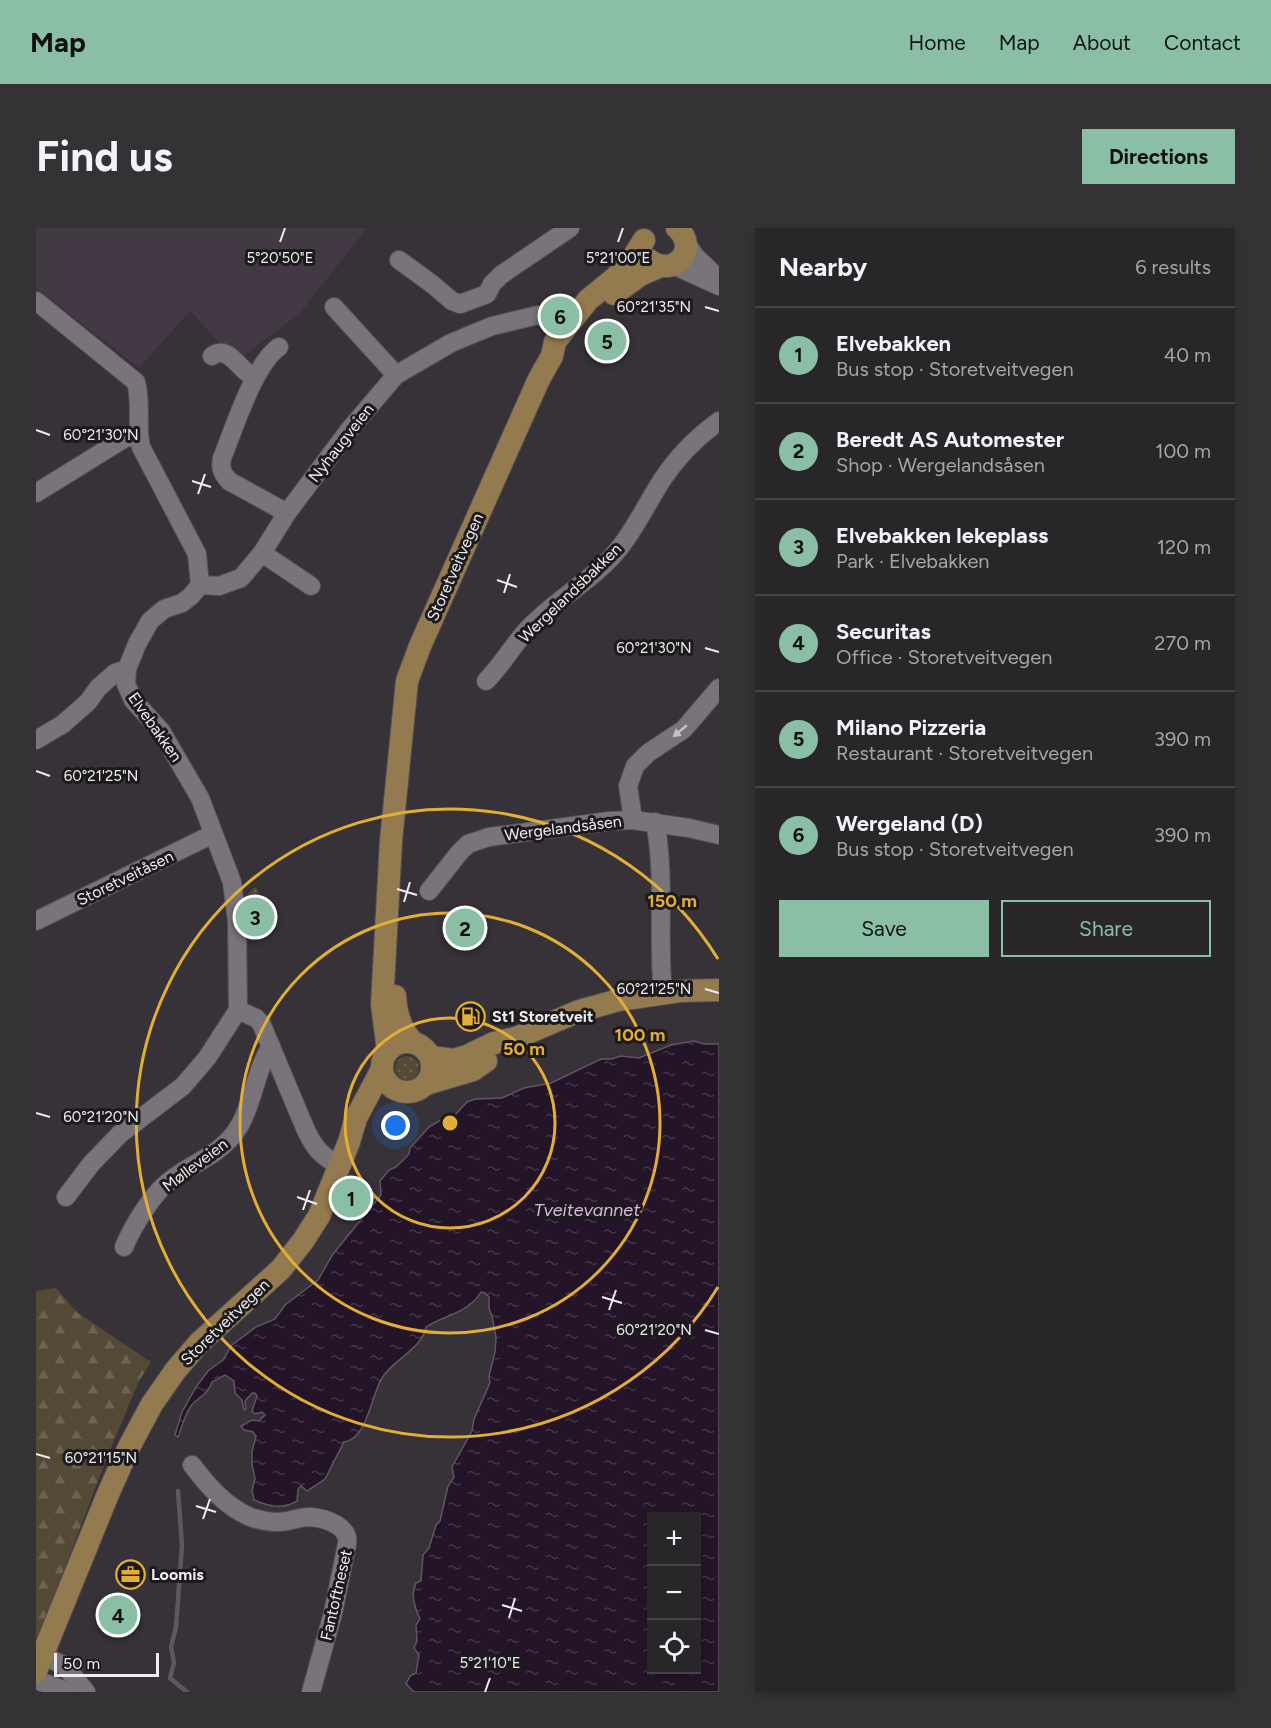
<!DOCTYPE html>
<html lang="en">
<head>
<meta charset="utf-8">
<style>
	:root { --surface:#282629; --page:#343235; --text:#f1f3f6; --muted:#a5a5a8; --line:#444346; --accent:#8abfa5 }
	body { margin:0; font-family:Figtree,sans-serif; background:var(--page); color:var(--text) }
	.controls { position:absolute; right:18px; bottom:18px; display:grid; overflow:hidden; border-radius:0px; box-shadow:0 3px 9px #0003 }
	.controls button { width:54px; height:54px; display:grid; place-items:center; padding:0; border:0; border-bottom:2px solid var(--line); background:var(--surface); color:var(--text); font:30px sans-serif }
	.scale { position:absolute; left:18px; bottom:15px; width:105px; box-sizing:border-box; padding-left:6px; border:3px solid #efecf0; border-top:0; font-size:16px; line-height:21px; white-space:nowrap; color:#efecf0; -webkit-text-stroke:4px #1d1a1d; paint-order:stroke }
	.you { position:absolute; left:360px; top:898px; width:21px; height:21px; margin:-15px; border:4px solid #fff; border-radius:50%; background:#1a73e8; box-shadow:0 0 0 9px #1a73e833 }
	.badge { display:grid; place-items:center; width:39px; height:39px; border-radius:50%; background:var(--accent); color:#111; font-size:20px; font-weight:700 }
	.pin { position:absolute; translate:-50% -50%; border:3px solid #fff; box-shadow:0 2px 6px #0006 }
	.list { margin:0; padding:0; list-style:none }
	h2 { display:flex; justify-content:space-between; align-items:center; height:78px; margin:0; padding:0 24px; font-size:26px }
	h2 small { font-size:20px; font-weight:400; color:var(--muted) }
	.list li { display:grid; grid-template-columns:39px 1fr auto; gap:18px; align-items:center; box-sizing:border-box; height:96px; padding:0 24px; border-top:2px solid var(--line) }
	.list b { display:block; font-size:22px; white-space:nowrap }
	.list p { margin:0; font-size:20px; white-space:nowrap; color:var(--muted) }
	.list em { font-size:20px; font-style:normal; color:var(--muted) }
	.actions { display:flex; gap:12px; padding:18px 24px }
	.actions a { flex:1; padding:14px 0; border:2px solid var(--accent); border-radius:0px; text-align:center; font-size:21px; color:var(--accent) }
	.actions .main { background:var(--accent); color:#111 }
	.icon { flex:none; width:33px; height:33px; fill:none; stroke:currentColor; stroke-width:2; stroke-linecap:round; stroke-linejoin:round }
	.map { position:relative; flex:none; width:683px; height:1464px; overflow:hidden; border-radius:0px }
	header { display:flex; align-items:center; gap:36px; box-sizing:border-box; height:84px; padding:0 30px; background:var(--accent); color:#111 }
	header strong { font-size:28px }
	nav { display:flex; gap:33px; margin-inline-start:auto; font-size:21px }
	.intro { display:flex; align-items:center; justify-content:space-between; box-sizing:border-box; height:144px; padding:0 36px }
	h1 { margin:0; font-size:42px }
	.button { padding:15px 27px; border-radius:0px; background:var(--accent); color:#111; font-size:21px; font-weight:700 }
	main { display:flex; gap:36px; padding:0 36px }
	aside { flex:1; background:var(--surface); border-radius:0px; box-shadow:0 3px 9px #0003 }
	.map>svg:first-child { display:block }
	.built { fill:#423944 }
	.green { fill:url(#green-dots) }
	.forest { fill:url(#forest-firs) }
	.water { fill:url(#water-ripples); stroke:#615564; stroke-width:1.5; fill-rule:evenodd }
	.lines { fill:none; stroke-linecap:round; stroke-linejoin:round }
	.stream { stroke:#615564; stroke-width:4.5 }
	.minor-casing { stroke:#545155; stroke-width:20 }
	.major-casing { stroke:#545155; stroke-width:24 }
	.minor { stroke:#79737a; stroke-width:18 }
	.major { stroke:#937b4f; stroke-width:22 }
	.oneway { fill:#c6c2c7 }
	.ticks { fill:none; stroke:#efecf0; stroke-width:2 }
	.ring { fill:none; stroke:#e3ae35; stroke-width:3 }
	.labels { text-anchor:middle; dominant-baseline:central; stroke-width:6; stroke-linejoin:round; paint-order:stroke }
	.street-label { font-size:16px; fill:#efecf0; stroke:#1d1a1d }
	.poi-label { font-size:16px; font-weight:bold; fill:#efecf0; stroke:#1d1a1d; text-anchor:start }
	.water-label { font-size:18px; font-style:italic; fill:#dbb6e3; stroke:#1d1a1d }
	.ticks-label { font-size:15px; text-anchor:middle; fill:#efecf0; stroke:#1d1a1d; stroke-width:6; stroke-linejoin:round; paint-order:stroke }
	.centre { fill:#e3ae35; stroke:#1d1a1d; stroke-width:3 }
	.ring-label { font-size:18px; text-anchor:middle; font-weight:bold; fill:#e3ae35; stroke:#1d1a1d; stroke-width:6; stroke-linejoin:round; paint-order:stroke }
</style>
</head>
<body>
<header>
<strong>Map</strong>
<nav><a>Home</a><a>Map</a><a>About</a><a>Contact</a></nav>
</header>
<div class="intro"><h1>Find us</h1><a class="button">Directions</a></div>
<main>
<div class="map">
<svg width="683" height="1464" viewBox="0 0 683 1464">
	<defs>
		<pattern id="green-dots" width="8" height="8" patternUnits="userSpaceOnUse" patternTransform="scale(1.5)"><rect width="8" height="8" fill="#534934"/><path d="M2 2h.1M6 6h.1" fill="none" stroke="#6c6352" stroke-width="1.8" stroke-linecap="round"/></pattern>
		<pattern id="forest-firs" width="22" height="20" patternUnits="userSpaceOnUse" patternTransform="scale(1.5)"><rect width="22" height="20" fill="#534934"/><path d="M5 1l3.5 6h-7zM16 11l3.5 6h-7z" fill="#6c6352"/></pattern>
		<pattern id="water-ripples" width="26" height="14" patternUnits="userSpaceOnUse" patternTransform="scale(1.5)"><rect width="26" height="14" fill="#241428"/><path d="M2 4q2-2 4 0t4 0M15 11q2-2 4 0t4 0" fill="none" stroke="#443648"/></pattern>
	</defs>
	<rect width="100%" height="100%" fill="#363237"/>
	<!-- built -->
	<polygon class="built" points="0,0 331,0 263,86 201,133 154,83 103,140 0,60"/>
	<!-- green -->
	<g class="green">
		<path d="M220 659 237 702 207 706C206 685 199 672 220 659Z"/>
		<circle cx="371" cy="840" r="12"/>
	</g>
	<!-- forest -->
	<polygon class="forest" points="20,1060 42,1085 115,1134 103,1153 72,1227 0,1415 0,1063"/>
	<!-- water -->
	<path class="water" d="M658 813 668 816H683V1464H378L370 1456 374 1448 380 1445 383 1427 378 1420 381 1413 380 1397 384 1391C379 1381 374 1365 380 1355L385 1353 387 1327 393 1320 400 1297 404 1293 412 1258 418 1249 416 1239 436 1203 438 1191 454 1155 453 1148 459 1124 460 1109 456 1088 453 1081V1069L449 1065 445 1064C433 1085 408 1087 390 1099 386 1122 355 1132 345 1152 335 1169 331 1211 308 1214L289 1251 271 1263 265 1258 262 1261 261 1273C247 1282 232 1278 218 1272L216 1263 219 1250 216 1237V1224L220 1208 217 1204 208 1202 205 1198 216 1192 223 1193 229 1187 226 1184 219 1186 216 1183 221 1168 219 1165H216L209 1173 210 1181 208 1182 206 1172 199 1165 198 1153 189 1147 176 1154C171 1168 163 1168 155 1178 148 1188 146 1199 142 1209L139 1207 146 1184 160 1159 172 1143 187 1132 196 1117 220 1099 239 1091 249 1077 282 1052 297 1026 345 967 344 953 353 942 360 939 373 926 374 920 393 899 403 893 418 888 431 874 439 871 466 870 488 860 515 855 565 831H576L584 828 603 830 635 817ZM616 1288H660V1442H616Z"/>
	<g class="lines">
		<!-- stream -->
		<polyline class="stream" points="142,1263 146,1317 140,1399 135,1419 138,1435 134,1450 151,1464"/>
		<defs>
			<g id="minor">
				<polyline points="650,15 659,28 683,51"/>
				<polyline points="363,32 396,56 416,73 424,76 451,66 456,56 465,47 534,0"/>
				<polyline points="637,37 683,58"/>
				<path d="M0 73 100 154C106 176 100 198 105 219L161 326 164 357 155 368 146 375 128 381 114 393 101 416 91 441 90 456 97 472 125 503 164 570 196 654 201 694 202 782 220 790 225 795 269 900C275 913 281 924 294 932"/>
				<polyline points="298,79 360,147"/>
				<path d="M243 119C218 136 198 201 186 230 184 240 186 245 193 253L251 285"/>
				<path d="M176 128C193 116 202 142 219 150"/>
				<polyline points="0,265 89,210 103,208"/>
				<polyline points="226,325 275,358"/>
				<polyline points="164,357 183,358 205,350 226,325 251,285 314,201 360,147 415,115 456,98 502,87"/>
				<path d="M450 453C465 438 476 419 490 403 518 372 559 352 585 318 601 297 612 274 626 252 641 229 661 209 683 193"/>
				<polyline points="0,512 27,496 52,474 62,460 79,445 91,441"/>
				<polyline points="597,592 592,558 599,538 612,525 648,501 683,460"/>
				<path d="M619 594C630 650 621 709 627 765"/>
				<polyline points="393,663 423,625 432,616 453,609 574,593 597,592 653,600 683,607"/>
				<polyline points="0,693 177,606"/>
				<polyline points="30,969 55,936 84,906 147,858 171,830 202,782"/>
				<path d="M88 1019C96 1000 115 968 131 955 153 936 179 930 198 906 217 881 218 845 235 818"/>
				<path d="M156 1237C172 1258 189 1278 214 1289 223 1292 233 1294 242 1294 253 1294 263 1289 274 1289 289 1290 314 1298 311 1316L297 1385 275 1464"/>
				<polyline points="6,1427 29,1438 50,1464"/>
				<polyline points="0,1452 33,1464"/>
			</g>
			<g id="major">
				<path d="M613 32C638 51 664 21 641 0"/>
				<polyline points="578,66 604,47 625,38"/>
				<path d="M359 768C360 786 365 803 378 815"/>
				<circle cx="371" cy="839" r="25"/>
				<polyline points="352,823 346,776 355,613 371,453 384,418 503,151 516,128 519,114 532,97 552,72 580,49 594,34 608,12"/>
				<polyline points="395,829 417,832 431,828 458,815 480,810 543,783 583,772 644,763 683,762"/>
				<polyline points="390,856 437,842 450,833"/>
				<polyline points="0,1443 72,1266 93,1219 116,1176 139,1143 163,1115 245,1041 267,1013 283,988 313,914 320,890 346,841"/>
			</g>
		</defs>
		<!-- minor casing -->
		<use href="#minor" class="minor-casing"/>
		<!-- major casing -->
		<use href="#major" class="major-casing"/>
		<!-- minor -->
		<use href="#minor" class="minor"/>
		<!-- major -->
		<use href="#major" class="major"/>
	</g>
	<!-- one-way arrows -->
	<defs><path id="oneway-solid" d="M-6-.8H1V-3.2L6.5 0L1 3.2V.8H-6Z" transform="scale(1.5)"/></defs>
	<use class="oneway" href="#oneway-solid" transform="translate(644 503) rotate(140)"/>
	<!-- ticks -->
	<path class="ticks" d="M244 14 249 0M582 14 587 0M669 79 683 83M0 202 14 207M156 253 175 259M162 266 169 246M461 352 481 359M468 365 474 346M669 420 683 424M0 543 14 548M361 661 381 667M368 674 374 654M669 761 683 765M0 885 14 889M261 969 281 976M267 982 274 962M566 1069 586 1075M573 1082 580 1062M669 1102 683 1106M0 1226 14 1230M160 1278 180 1284M167 1291 174 1271M466 1377 486 1383M473 1390 479 1370M449 1464 454 1450"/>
	<!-- distance rings -->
	<g class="ring">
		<circle cx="414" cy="895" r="105"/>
		<circle cx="414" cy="895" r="210"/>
		<path d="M682 1059A314 314 0 1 1 682 731"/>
	</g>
	<!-- icons -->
	<defs>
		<symbol id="fuel-ring" viewBox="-11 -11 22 22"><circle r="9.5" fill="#1d1a1d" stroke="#e3ae35" stroke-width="1.5"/><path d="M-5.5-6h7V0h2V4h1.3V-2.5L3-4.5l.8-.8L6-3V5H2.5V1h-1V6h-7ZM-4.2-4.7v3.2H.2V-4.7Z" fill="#e3ae35"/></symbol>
		<symbol id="office-ring" viewBox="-11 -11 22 22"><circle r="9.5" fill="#1d1a1d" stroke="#e3ae35" stroke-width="1.5"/><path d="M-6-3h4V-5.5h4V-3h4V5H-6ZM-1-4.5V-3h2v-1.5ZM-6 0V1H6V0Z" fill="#e3ae35"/></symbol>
	</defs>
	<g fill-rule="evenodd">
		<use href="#fuel-ring" x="418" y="772" width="33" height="33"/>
		<use href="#office-ring" x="78" y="1330" width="33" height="33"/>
	</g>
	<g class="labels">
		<!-- street labels -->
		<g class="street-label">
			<text transform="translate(305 215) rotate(-52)">Nyhaugveien</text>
			<text transform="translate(419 339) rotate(-66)">Storetveitvegen</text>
			<text transform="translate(534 365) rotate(-44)">Wergelandsbakken</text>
			<text transform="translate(119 499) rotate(55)">Elvebakken</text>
			<text transform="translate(527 600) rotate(-7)">Wergelandsåsen</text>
			<text transform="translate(89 650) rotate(-26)">Storetveitåsen</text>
			<text transform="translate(159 937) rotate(-37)">Mølleveien</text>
			<text transform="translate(189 1094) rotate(-44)">Storetveitvegen</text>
			<text transform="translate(300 1367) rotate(-77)">Fantoftneset</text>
		</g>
		<!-- poi labels -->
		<g class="poi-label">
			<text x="456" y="788">St1 Storetveit</text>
			<text x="115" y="1346">Loomis</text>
		</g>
		<!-- water labels -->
		<g class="water-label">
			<text x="551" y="982">Tveitevannet</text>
		</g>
	</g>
	<g class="ticks-label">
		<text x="244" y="35">5°20'50"E</text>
		<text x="582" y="35">5°21'00"E</text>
		<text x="618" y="84">60°21'35"N</text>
		<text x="65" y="212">60°21'30"N</text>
		<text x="618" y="425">60°21'30"N</text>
		<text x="65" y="553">60°21'25"N</text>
		<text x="618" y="766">60°21'25"N</text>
		<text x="65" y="894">60°21'20"N</text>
		<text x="618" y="1107">60°21'20"N</text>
		<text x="65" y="1235">60°21'15"N</text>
		<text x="454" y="1440">5°21'10"E</text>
	</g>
	<circle cx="414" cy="895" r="9" class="centre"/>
	<g class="ring-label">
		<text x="636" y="679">150 m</text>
		<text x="604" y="813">100 m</text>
		<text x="488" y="827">50 m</text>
	</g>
</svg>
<div class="controls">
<button>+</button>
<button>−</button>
<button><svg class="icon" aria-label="locate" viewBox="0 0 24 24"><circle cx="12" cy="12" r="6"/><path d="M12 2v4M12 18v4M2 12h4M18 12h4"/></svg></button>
</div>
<div class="scale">50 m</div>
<div class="you"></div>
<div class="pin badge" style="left:315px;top:970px">1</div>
<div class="pin badge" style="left:429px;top:700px">2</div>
<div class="pin badge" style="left:219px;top:689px">3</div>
<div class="pin badge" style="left:82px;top:1387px">4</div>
<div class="pin badge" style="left:571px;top:113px">5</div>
<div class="pin badge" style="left:524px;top:88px">6</div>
</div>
<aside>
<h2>Nearby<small>6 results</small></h2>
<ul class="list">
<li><span class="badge">1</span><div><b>Elvebakken</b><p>Bus stop · Storetveitvegen</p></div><em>40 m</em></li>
<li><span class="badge">2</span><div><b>Beredt AS Automester</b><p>Shop · Wergelandsåsen</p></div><em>100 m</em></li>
<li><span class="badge">3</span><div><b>Elvebakken lekeplass</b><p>Park · Elvebakken</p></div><em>120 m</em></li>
<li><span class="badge">4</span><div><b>Securitas</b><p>Office · Storetveitvegen</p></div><em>270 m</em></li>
<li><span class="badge">5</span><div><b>Milano Pizzeria</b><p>Restaurant · Storetveitvegen</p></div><em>390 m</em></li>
<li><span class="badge">6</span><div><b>Wergeland (D)</b><p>Bus stop · Storetveitvegen</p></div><em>390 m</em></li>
</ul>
<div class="actions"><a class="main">Save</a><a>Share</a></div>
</aside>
</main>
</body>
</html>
